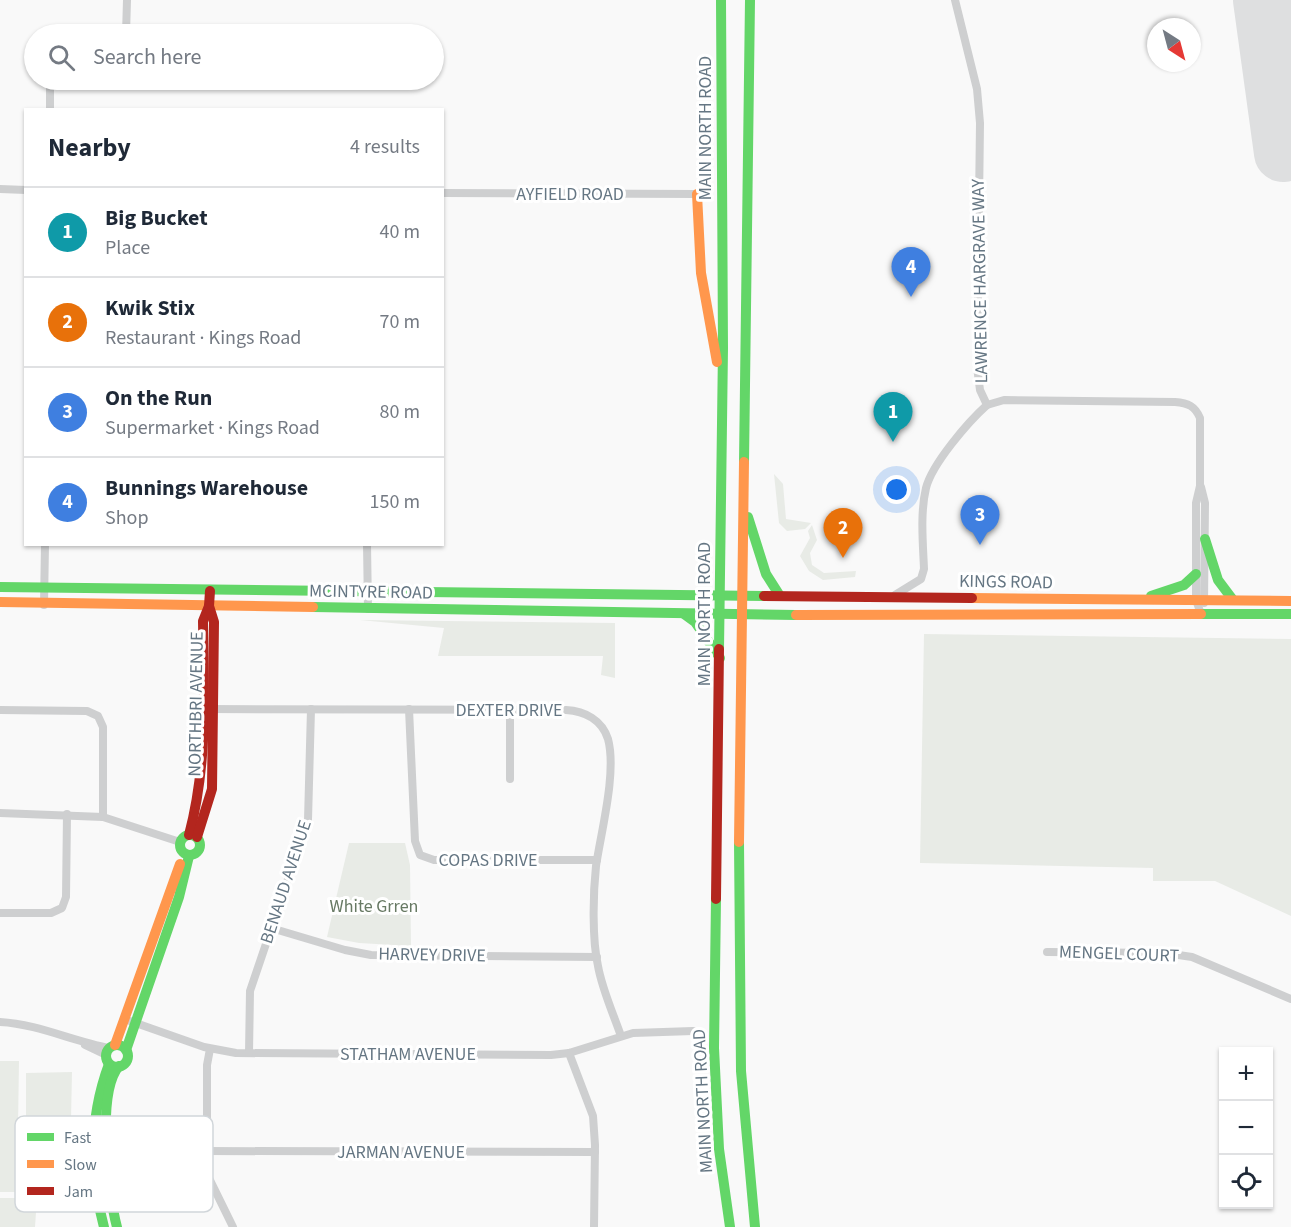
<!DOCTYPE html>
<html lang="en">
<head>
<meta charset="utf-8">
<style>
	:root { --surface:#fff; --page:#f6f6f7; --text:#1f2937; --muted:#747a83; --line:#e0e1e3; --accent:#db2777 }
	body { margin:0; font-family:"Source Sans 3",sans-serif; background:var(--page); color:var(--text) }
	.controls { position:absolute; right:18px; bottom:18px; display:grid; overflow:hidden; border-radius:0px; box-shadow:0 2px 4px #0004 }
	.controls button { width:54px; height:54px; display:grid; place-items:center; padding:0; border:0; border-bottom:2px solid var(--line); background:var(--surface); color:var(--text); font:30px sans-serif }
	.compass { position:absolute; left:1147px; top:18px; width:54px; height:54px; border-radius:50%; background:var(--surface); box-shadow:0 2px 4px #0004; rotate:144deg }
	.you { position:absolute; left:897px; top:490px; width:21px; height:21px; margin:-15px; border:4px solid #fff; border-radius:50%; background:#1a73e8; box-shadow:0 0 0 9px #1a73e833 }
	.badge { display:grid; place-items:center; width:39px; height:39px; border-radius:50%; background:var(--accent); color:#fff; font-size:20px; font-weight:700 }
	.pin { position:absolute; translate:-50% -50px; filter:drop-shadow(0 2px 3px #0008) }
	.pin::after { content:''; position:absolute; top:32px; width:21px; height:18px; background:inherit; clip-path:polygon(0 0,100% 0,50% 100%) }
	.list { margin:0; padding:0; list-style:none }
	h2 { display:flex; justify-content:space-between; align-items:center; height:78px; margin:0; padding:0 24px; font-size:26px }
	h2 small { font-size:20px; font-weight:400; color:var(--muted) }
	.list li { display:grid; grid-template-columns:39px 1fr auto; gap:18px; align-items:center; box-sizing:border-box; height:90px; padding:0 24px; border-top:2px solid var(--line) }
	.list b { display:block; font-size:22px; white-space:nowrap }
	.list p { margin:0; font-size:20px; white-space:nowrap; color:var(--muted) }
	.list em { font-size:20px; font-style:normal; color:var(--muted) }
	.icon { flex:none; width:33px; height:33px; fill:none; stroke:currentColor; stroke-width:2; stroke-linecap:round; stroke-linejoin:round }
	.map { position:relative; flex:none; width:1291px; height:1227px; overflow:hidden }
	.search { position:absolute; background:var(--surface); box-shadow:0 2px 4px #0004; left:24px; top:24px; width:420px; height:66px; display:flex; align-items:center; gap:15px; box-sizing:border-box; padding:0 21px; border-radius:33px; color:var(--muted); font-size:22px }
	.panel { position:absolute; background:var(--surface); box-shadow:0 2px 4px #0004; left:24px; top:108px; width:420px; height:438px; border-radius:0px }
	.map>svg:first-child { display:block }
	.green { fill:#e8ebe6 }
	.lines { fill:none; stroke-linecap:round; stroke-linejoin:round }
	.taxiway { stroke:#dedfe0; stroke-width:22 }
	.runway { stroke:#dedfe0; stroke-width:58 }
	.street { stroke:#cecfd0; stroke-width:8 }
	.fast { stroke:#63d668; stroke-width:10 }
	.slow { stroke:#ff974d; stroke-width:10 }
	.jam { stroke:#b3261e; stroke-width:10 }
	.labels { text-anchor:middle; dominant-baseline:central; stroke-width:6; stroke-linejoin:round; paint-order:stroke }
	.street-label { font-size:18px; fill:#657683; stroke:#fff }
	.park-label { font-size:18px; fill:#687a64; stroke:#fff }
	.key { fill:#fff; stroke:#d1d6da; stroke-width:1.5 }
	.key-label { font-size:16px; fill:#657683 }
</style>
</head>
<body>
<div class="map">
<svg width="1291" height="1227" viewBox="0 0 1291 1227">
	<rect width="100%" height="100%" fill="#f9f9f9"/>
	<!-- green -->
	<g class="green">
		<polygon points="774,474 783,484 786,519 811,523 805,529 787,531 779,523"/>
		<polygon points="812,525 817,540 810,553 812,565 824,573 856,571 855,577 823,580 809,571 800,556 810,538 808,531"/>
		<polygon points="360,620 615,623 615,678 601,675 603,656 438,656 444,628"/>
		<polygon points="924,634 1291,639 1291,916 1215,881 1153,881 1153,868 920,863"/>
		<polygon points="349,843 405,843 410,865 411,946 359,943 327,937"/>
		<polygon points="0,1061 19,1061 17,1192 0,1192"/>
		<polygon points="72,1072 70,1166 26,1164 26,1073"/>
		<polygon points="0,1198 37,1198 35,1227 0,1227"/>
	</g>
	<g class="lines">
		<!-- taxiway -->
		<polyline class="taxiway" points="1278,116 1291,134"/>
		<!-- runway -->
		<polyline class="runway" points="1262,0 1283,153"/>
		<!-- street -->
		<g class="street">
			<polyline points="126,34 127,0"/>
			<polyline points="50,110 50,80"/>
			<polyline points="0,189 26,190"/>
			<polyline points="442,193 697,194"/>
			<path d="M987 405 1004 400 1175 402C1188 403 1195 406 1200 418V486L1196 503V600L1201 614"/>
			<polyline points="1201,487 1205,503 1204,603"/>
			<polyline points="367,544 368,609"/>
			<path d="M895 595 921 579 924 569C923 544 920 513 926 488 932 464 968 422 987 405L980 390 977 367 980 123 977 89 955 0"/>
			<polyline points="44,605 45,544"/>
			<path d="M208 709 566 710C585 711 602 720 608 739 617 772 601 832 596 866 593 894 592 939 598 966 602 989 613 1013 621 1036"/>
			<polyline points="409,709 415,841 420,855 434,860 597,860"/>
			<polyline points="0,710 87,711 98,716 103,727 103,817"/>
			<polyline points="510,779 510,710"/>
			<polyline points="0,813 103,817 180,842"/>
			<polyline points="0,913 51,913 62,908 66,897 67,814"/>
			<polyline points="271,928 345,950 371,955 597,957"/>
			<polyline points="1047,952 1165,953 1192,957 1291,999"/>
			<polyline points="130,1021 204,1047 236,1053 551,1055 569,1053 633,1033 693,1031"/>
			<path d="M0 1022C38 1024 72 1041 109 1048"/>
			<polyline points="85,1045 106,1055"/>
			<polyline points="210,1049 207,1065 207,1174 233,1227"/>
			<polyline points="249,1053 250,991 308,820 311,709"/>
			<polyline points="569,1053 593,1116 595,1145 594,1227"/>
			<polyline points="207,1151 595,1152"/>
		</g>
		<!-- fast -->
		<g class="fast">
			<polyline points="744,462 750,0"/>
			<polyline points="748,517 766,574 780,596"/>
			<polyline points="1205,539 1218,580 1233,600"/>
			<polyline points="0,587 764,596"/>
			<polyline points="1151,596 1184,585 1196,574"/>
			<polyline points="313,607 796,615"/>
			<polyline points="684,614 695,622 720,658"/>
			<polyline points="1201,614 1291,614"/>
			<polyline points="719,649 723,348 721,0"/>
			<circle cx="190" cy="845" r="10"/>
			<polyline points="739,842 741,1071 755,1227"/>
			<polyline points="716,899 714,1048 719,1149 730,1227"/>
			<circle cx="117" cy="1056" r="11"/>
			<polyline points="126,1050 179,897 189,856"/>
			<path d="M104 1227C89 1172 89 1118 109 1064"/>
			<path d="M117 1227C108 1194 96 1093 119 1066"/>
		</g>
		<!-- slow -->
		<g class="slow">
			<polyline points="697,194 701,273 717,362"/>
			<polyline points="972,598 1291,601"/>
			<polyline points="0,602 313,607"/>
			<polyline points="796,615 1201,614"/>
			<polyline points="739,842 744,462"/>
			<polyline points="115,1045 180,864"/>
		</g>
		<!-- jam -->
		<g class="jam">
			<polyline points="764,596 972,598"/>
			<path d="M189 835C208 764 204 693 203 621L209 606 210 591"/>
			<polyline points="197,837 212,789 214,622 209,606"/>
			<polyline points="716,899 719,649"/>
		</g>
	</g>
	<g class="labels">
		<!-- street labels -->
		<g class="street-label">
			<text transform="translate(705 128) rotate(-90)">MAIN NORTH ROAD</text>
			<text x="570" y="194">AYFIELD ROAD</text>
			<text transform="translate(980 281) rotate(-91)">LAWRENCE HARGRAVE WAY</text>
			<text transform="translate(1006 582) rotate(1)">KINGS ROAD</text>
			<text transform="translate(371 592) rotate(1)">MCINTYRE ROAD</text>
			<text transform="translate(704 614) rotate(-90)">MAIN NORTH ROAD</text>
			<text transform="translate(196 704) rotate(-89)">NORTHBRI AVENUE</text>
			<text x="509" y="710">DEXTER DRIVE</text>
			<text x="488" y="860">COPAS DRIVE</text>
			<text transform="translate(286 882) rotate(-72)">BENAUD AVENUE</text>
			<text transform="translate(1119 954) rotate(2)">MENGEL COURT</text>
			<text transform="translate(432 955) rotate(1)">HARVEY DRIVE</text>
			<text x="408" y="1054">STATHAM AVENUE</text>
			<text transform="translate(703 1101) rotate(-93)">MAIN NORTH ROAD</text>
			<text x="401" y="1152">JARMAN AVENUE</text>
		</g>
		<!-- park labels -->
		<g class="park-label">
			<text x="374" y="906">White Grren</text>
		</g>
	</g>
	<!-- legend -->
	<rect x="15" y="1116" width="198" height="96" rx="9" class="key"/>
	<rect x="27" y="1133" width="27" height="8" fill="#63d668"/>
	<rect x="27" y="1160" width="27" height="8" fill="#ff974d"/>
	<rect x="27" y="1187" width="27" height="8" fill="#b3261e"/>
	<g class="key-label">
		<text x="64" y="1143">Fast</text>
		<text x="64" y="1170">Slow</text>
		<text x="64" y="1197">Jam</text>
	</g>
</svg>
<div class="controls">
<button>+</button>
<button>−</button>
<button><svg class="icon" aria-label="locate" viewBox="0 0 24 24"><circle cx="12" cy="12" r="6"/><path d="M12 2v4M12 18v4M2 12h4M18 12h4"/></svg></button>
</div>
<svg class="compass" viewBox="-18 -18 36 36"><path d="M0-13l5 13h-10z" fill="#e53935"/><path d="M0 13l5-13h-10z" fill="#747a83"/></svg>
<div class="you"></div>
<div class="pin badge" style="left:893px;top:442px;background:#0f9aa8">1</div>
<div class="pin badge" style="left:843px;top:558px;background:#e8710a">2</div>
<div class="pin badge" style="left:980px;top:545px;background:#3f7fe0">3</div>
<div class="pin badge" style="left:911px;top:297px;background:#3f7fe0">4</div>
<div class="search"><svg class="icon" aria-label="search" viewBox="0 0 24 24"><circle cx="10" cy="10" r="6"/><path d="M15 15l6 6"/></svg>Search here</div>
<section class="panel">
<h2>Nearby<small>4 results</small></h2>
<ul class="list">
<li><span class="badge" style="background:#0f9aa8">1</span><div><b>Big Bucket</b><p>Place</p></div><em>40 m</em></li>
<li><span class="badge" style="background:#e8710a">2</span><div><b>Kwik Stix</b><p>Restaurant · Kings Road</p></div><em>70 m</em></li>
<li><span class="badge" style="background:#3f7fe0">3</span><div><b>On the Run</b><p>Supermarket · Kings Road</p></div><em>80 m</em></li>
<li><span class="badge" style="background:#3f7fe0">4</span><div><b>Bunnings Warehouse</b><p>Shop</p></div><em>150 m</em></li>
</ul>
</section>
</div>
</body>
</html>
